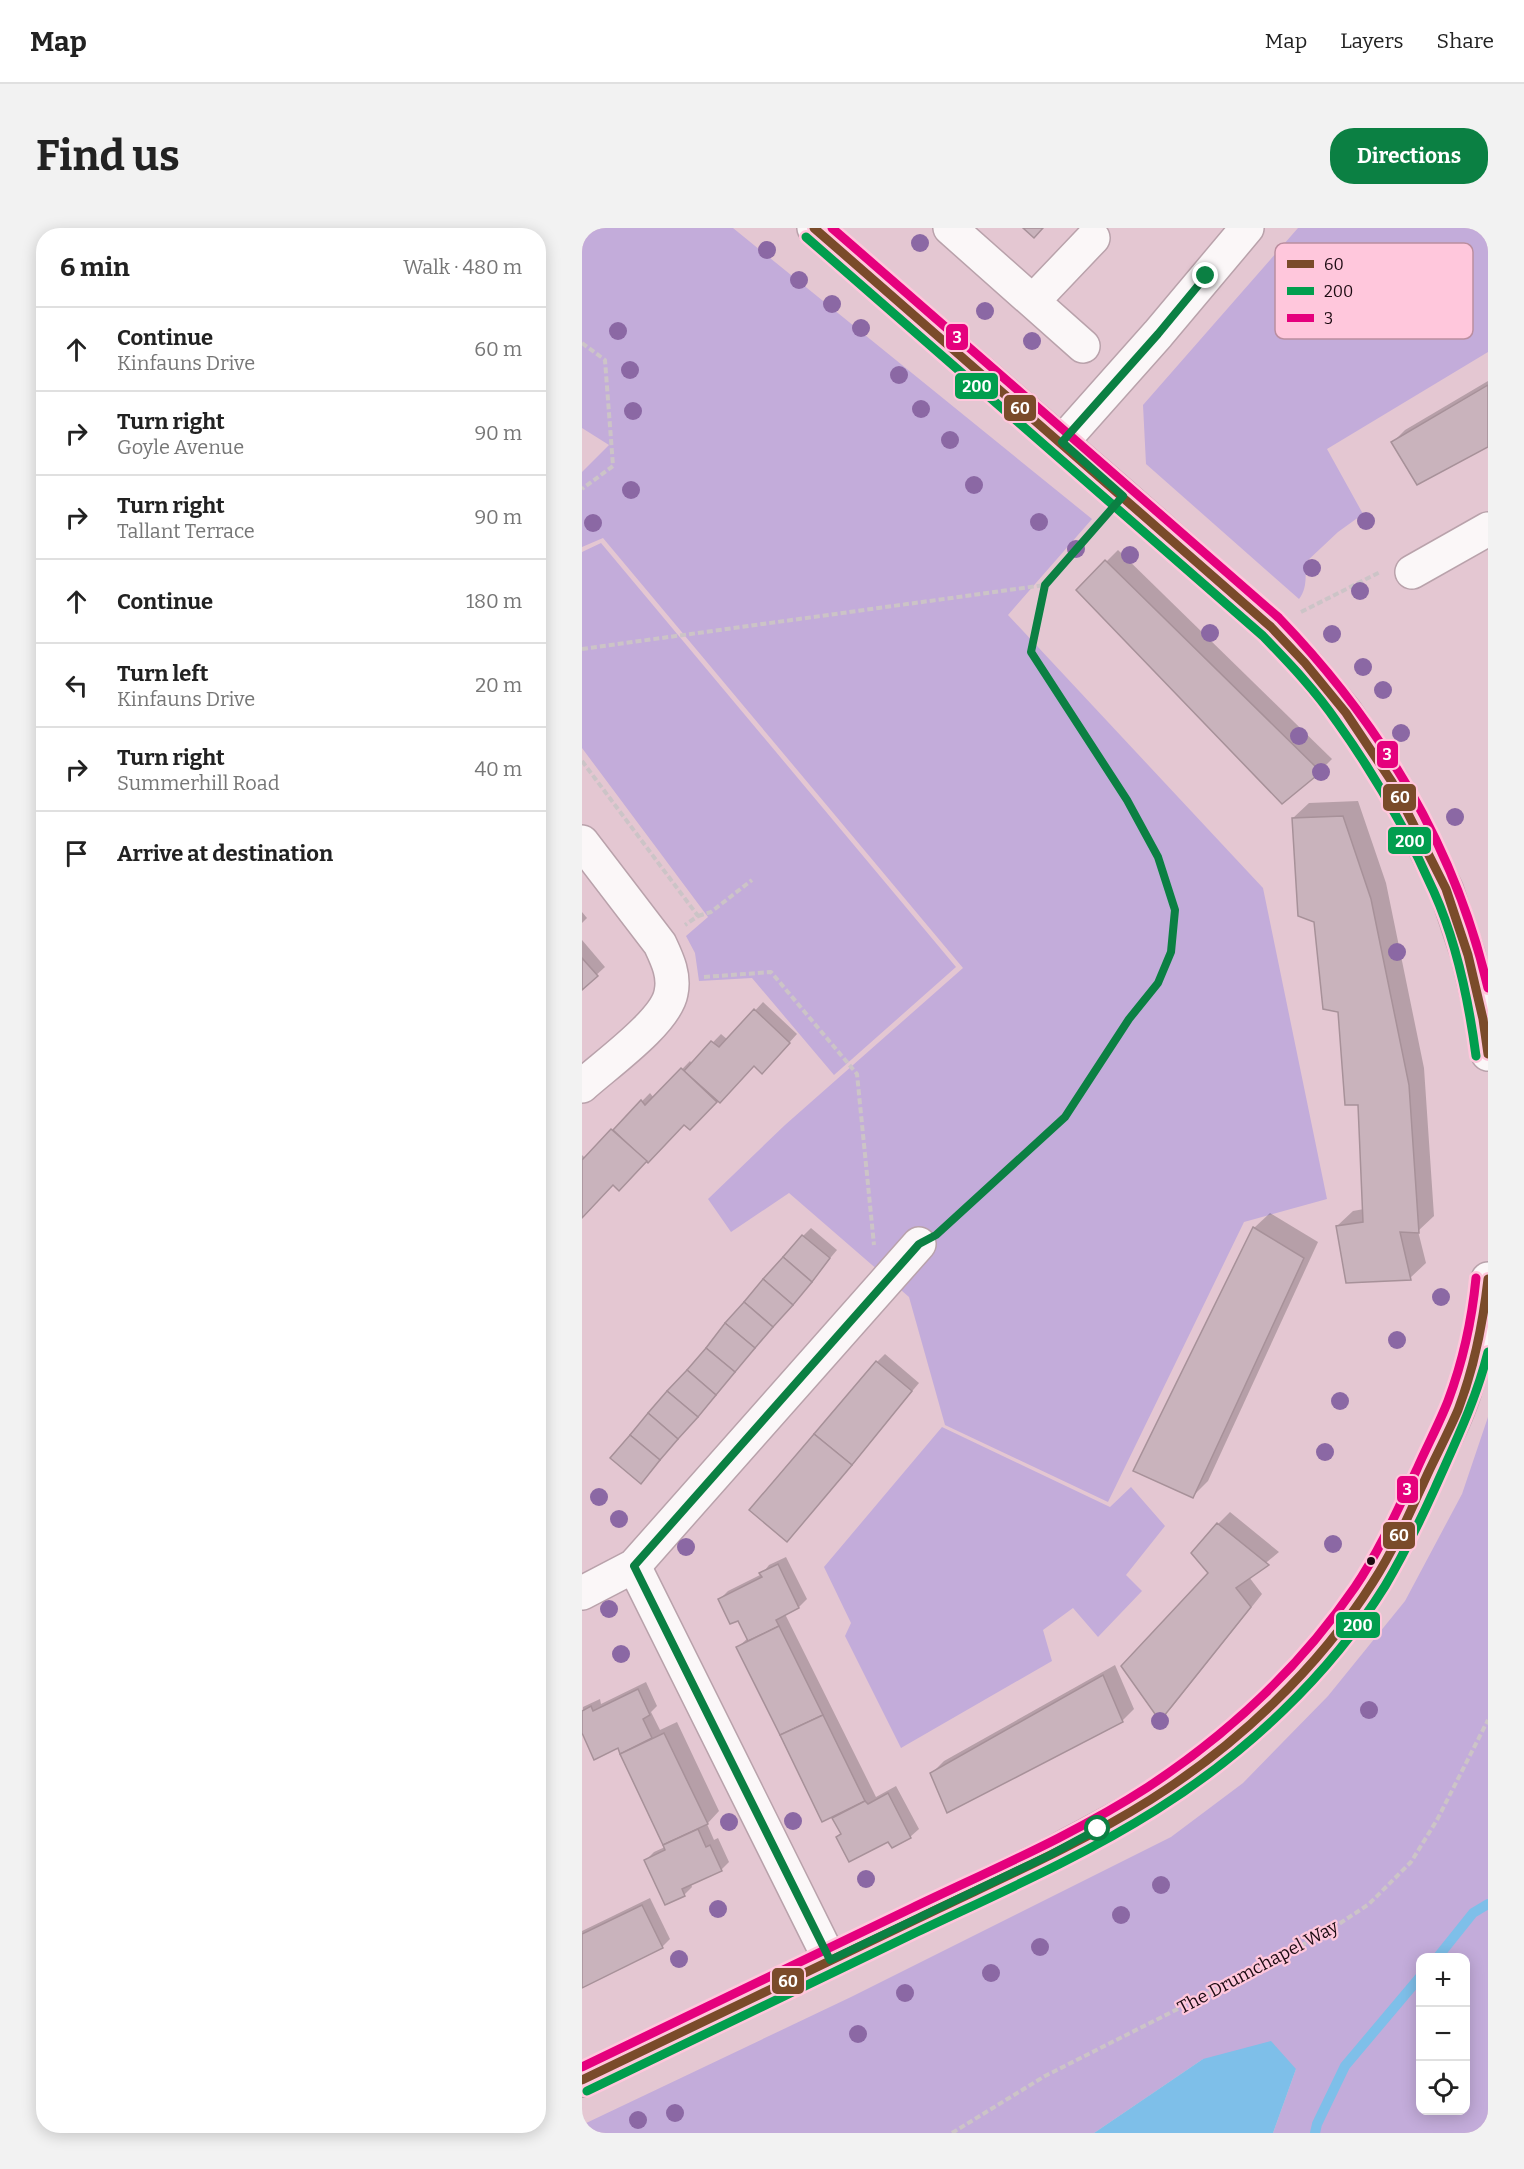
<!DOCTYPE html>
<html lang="en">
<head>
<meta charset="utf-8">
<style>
	:root { --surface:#fff; --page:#f2f2f2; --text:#222; --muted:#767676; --line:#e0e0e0; --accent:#0b8043 }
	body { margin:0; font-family:Bitter,serif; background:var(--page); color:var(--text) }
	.controls { position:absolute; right:18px; bottom:18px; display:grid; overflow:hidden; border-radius:12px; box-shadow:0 3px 15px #0003 }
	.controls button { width:54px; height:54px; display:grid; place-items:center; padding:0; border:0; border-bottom:2px solid var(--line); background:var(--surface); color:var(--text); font:30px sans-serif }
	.stop { position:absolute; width:18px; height:18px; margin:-14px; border:4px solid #0b8043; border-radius:50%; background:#fff }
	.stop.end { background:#0b8043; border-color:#fff; box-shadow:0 2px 6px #0008 }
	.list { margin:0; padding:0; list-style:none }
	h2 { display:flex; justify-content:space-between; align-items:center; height:78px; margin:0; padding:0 24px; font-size:26px }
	h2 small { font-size:20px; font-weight:400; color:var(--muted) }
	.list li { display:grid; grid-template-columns:39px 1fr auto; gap:18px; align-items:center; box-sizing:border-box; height:84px; padding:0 24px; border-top:2px solid var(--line) }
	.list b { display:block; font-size:22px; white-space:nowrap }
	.list p { margin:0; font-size:20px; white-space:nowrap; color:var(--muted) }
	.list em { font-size:20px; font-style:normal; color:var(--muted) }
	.icon { flex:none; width:33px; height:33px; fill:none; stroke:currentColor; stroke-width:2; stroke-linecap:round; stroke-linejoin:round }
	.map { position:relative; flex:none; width:906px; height:1905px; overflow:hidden; border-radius:24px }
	header { display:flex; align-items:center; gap:36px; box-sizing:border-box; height:84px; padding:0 30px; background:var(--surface); border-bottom:2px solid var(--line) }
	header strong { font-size:28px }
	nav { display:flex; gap:33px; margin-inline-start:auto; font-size:21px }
	.intro { display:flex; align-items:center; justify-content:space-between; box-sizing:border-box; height:144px; padding:0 36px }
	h1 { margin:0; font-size:42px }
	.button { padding:15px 27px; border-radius:24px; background:var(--accent); color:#fff; font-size:21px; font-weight:700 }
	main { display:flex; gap:36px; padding:0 36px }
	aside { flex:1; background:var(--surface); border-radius:24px; box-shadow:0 3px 15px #0003 }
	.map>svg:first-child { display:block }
	.green { fill:#c3acda; fill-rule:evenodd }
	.water { fill:#7ebfe9 }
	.shadow { fill:#0003 }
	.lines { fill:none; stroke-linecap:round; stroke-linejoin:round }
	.stream { stroke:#7ebfe9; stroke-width:10 }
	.building { fill:#c9b3bc; stroke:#a79199; stroke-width:1.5 }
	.street-casing { stroke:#b9a2ab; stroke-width:36 }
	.secondary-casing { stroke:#b9a2ab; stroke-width:36 }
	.path { stroke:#ccc4c7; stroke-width:4; stroke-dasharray:6 3; stroke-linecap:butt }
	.street { stroke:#fbf7f8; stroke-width:33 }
	.secondary { stroke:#fbf7f8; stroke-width:33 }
	.bus-1-casing { stroke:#ffc7dc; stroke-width:14 }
	.bus-2-casing { stroke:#ffc7dc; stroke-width:14 }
	.bus-3-casing { stroke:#ffc7dc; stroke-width:14 }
	.bus-1 { stroke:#7a4b2a; stroke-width:9 }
	.bus-2 { stroke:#019e4e; stroke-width:9 }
	.bus-3 { stroke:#e5007d; stroke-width:9 }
	.tree { fill:#8b68a4 }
	.route { stroke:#0b8043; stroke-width:8 }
	.bus-dot { fill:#1c0a11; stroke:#ffc7dc; stroke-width:2 }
	.labels { text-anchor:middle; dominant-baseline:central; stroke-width:4.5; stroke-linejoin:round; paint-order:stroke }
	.street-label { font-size:18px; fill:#1c0a11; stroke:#ffc7dc }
	.key { fill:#ffc7dc; stroke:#bb8e9f; stroke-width:1.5 }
	.key-label { font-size:16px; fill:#1c0a11 }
	.line-badge { stroke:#ffc7dc; stroke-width:2 }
	.badge-label { font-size:16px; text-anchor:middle; font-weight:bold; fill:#fff }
</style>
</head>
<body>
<header>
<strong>Map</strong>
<nav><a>Map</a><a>Layers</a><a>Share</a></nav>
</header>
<div class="intro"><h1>Find us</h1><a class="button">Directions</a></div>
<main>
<aside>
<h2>6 min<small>Walk · 480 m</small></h2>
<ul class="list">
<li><svg class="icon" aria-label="ahead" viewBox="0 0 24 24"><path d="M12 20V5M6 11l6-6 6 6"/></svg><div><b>Continue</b><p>Kinfauns Drive</p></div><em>60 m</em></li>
<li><svg class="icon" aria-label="right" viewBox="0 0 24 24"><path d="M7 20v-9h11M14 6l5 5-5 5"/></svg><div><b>Turn right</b><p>Goyle Avenue</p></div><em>90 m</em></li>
<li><svg class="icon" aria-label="right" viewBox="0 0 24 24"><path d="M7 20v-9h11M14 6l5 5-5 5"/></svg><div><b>Turn right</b><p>Tallant Terrace</p></div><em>90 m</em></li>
<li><svg class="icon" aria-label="ahead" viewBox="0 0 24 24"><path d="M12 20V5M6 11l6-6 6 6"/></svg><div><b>Continue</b></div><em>180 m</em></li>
<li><svg class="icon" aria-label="left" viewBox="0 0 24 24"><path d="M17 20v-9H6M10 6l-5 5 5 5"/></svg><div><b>Turn left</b><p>Kinfauns Drive</p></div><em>20 m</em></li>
<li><svg class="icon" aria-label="right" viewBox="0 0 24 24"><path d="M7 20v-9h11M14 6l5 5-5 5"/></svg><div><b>Turn right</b><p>Summerhill Road</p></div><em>40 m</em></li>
<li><svg class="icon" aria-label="arrive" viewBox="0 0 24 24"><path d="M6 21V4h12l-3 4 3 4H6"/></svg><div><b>Arrive at destination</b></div></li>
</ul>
</aside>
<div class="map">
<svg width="906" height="1905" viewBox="0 0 906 1905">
	<rect width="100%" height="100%" fill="#e4c7d2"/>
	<!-- green -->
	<g class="green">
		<polygon points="0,0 151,0 510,291 426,387 681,660 745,971 662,994 526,1274 363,1197 327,1069 207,965 149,1004 126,971 203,897 381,740 21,310 0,319 0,244 27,217 0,200"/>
		<path d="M716 0H906V124L745 221 781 286 756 304 723 335C724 347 725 361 717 371L564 236 561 177Z"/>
		<polygon points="19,315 374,739 252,847 170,750 117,753 113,725 104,708 126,689 0,520 0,324"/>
		<path d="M906 1189V1905H691L714 1841 621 1831 512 1905H0V1897L269 1769 589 1609 661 1555 746 1468 823 1373 880 1266ZM838 1730H884V1882H838Z"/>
		<polygon points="360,1199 528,1279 549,1259 583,1298 544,1347 560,1363 516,1409 491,1380 461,1402 470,1433 319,1520 263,1408 269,1395 242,1339"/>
	</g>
	<!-- water -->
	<polygon class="water" points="689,1813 714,1841 691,1905 512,1905 621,1831"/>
	<!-- shadow -->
	<g class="shadow">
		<polygon points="906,153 906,218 811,214 823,202"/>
		<polygon points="536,322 750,531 738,543 496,362"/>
		<polygon points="776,573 804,655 842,840 852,988 836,1003 844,1035 828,1050 755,998 771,983 782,981 777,875 758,782 734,693 711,590 727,575"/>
		<polygon points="0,684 5,690 0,695"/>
		<polygon points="0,712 23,739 0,760"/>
		<polygon points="181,774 215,806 188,836 172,836 137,874 134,873 108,900 102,895 31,955 0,987 0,927 4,931 68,865 72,870 108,833 110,836 139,806 146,812"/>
		<polygon points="688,985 736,1014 626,1253 611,1268 672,1000"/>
		<polygon points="229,1000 255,1022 66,1246 221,1008"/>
		<polygon points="303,1126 337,1155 212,1304 295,1134"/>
		<polygon points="648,1284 697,1324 667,1349 680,1366 590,1479 578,1491 628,1345 636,1296"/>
		<polygon points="204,1329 225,1371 217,1379 203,1386 294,1569 314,1558 337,1601 328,1609 307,1612 256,1609 260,1605 251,1588 156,1419 166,1410 156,1391 138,1371 146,1363 180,1346 187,1337"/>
		<polygon points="533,1437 552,1481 540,1493 349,1546 362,1533"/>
		<polygon points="64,1454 75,1478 69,1484 78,1502 95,1494 137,1583 125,1596 132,1612 136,1610 147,1634 139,1642 109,1656 110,1659 102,1667 64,1632 72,1624 83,1619 37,1518 0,1502 1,1479 18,1471 19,1476"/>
		<polygon points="68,1670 88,1711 80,1719 0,1758 0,1703"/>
	</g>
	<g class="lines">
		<!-- stream -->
		<g class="stream">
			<polyline points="855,1730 891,1685 906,1676"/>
			<polyline points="733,1905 735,1896 763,1838 838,1749"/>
		</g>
	</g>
	<!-- building -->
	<g class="building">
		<polygon points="441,0 461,0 452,10"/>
		<polygon points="906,157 906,219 835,257 809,214"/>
		<polygon points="523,332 739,544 700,576 494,362"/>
		<polygon points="761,588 789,671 827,857 837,1005 818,1004 829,1052 764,1055 754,998 781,994 776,877 763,877 756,784 741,781 732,694 716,688 710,590"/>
		<polygon points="0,730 16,748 0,762"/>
		<polygon points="172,781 208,815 180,846 172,838 138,875 102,843 129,813 137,819"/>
		<polygon points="99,840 135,874 108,902 102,897 66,935 31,902 59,872 63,877"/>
		<polygon points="29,901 65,933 37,963 31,957 0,990 0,932"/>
		<polygon points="671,999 722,1030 611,1270 551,1243"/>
		<polygon points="220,1007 248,1030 230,1054 201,1029"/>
		<polygon points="201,1029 230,1054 211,1077 181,1051"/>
		<polygon points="181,1051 211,1077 191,1099 162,1074"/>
		<polygon points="162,1074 191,1099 173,1120 143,1095"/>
		<polygon points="143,1095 173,1120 153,1144 124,1120"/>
		<polygon points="124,1120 153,1144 134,1167 105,1142"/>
		<polygon points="294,1133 330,1163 270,1237 232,1206"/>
		<polygon points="105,1142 134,1167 116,1189 85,1163"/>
		<polygon points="85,1163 116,1189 96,1211 66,1185"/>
		<polygon points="66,1185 96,1211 78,1232 48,1207"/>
		<polygon points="232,1206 270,1237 205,1314 167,1282"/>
		<polygon points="48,1207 78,1232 59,1256 28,1230"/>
		<polygon points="635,1295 687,1337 654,1360 669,1379 578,1493 539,1438 626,1345 609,1325"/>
		<polygon points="196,1336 217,1380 194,1392 197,1398 166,1413 156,1393 148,1396 136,1371 180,1349 177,1345"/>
		<polygon points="197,1398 241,1487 198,1507 154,1419"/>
		<polygon points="521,1447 541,1494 365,1585 348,1545"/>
		<polygon points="56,1461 68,1487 61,1491 70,1510 38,1526 36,1520 12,1532 0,1505 0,1483 9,1478 11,1483"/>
		<polygon points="241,1487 283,1573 240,1594 198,1507"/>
		<polygon points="82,1505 126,1596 81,1617 38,1526"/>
		<polygon points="306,1565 329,1610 310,1620 306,1614 267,1634 254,1609 259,1606 250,1590 283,1573 286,1576"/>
		<polygon points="116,1601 124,1619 128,1617 140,1643 100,1661 103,1668 83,1677 62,1632 83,1622 81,1617"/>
		<polygon points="60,1677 81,1720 0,1760 0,1706"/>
	</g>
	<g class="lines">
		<defs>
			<g id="street">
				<polyline points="368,0 501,118"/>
				<polyline points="451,73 511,10"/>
				<polyline points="480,214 576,106 665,0"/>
				<polyline points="830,344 906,301"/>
				<path d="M0 614 78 716C85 731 93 747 89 765 84 794 23 837 0 858"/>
				<polyline points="52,1338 248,1732"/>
				<polyline points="0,1365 52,1338 337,1016"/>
			</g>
			<g id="secondary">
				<polyline points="232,0 541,268 689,399 723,435 764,485 810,554 864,661 886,727 901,791 906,826"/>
				<path d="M0 1852 468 1627C502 1608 538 1591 571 1570 653 1517 727 1447 783 1366 809 1328 829 1283 848 1241 861 1214 876 1186 884 1158 895 1124 903 1086 906 1051"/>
			</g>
		</defs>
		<!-- street casing -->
		<use href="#street" class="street-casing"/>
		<!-- secondary casing -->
		<use href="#secondary" class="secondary-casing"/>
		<!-- path -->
		<g class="path">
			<polyline points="0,115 23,132 31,238 0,261"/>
			<polyline points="719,384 798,344"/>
			<polyline points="0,421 463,357 520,291"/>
			<polyline points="0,533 116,688 103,697"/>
			<polyline points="116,688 129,684 170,652"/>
			<polyline points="122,749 189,744 275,846 292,1017"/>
			<polyline points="364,998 483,889 547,791 576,755 589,725 593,682 576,629 545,572 449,424 463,357"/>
			<polyline points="370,1905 463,1848 665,1746 745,1704 787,1676 829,1634 855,1592 906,1492"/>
		</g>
		<!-- street -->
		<use href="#street" class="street"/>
		<!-- secondary -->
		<use href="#secondary" class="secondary"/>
		<defs>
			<g id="bus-1">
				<polyline points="232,0 689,399 723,435 764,485 810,554 864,661 886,727 901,791 906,826"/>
				<path d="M0 1852C112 1798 223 1745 335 1691 413 1653 495 1618 568 1572 655 1517 736 1441 791 1354 813 1320 829 1282 846 1245 856 1224 867 1203 876 1182 892 1140 901 1095 906 1051"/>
			</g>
			<g id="bus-2">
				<path d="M224 9 681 408C707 435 734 463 755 494 793 547 826 605 852 664 874 713 887 775 894 828"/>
				<path d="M5 1863C115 1810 225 1757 335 1704 415 1666 498 1630 574 1582 663 1526 747 1448 803 1358 822 1326 838 1293 853 1260 873 1215 894 1172 906 1124"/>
			</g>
			<g id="bus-3">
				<path d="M250 0 697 390C798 495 873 618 906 760"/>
				<path d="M0 1839C110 1786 220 1733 330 1680 409 1642 492 1607 566 1559 646 1506 719 1438 773 1359 798 1322 816 1281 835 1241 845 1218 857 1196 866 1173 881 1133 890 1091 894 1050"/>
			</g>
		</defs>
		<!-- bus-1 casing -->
		<use href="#bus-1" class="bus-1-casing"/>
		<!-- bus-2 casing -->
		<use href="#bus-2" class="bus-2-casing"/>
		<!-- bus-3 casing -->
		<use href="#bus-3" class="bus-3-casing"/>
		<!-- bus-1 -->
		<use href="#bus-1" class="bus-1"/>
		<!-- bus-2 -->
		<use href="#bus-2" class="bus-2"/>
		<!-- bus-3 -->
		<use href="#bus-3" class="bus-3"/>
	</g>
	<!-- trees -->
	<g class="tree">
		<circle cx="338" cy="15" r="9"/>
		<circle cx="185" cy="22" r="9"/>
		<circle cx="217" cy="52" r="9"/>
		<circle cx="250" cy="76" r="9"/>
		<circle cx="403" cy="83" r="9"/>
		<circle cx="279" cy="100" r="9"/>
		<circle cx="36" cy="103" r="9"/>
		<circle cx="450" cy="113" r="9"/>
		<circle cx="48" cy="142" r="9"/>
		<circle cx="317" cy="147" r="9"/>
		<circle cx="339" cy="181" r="9"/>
		<circle cx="51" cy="183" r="9"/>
		<circle cx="368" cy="212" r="9"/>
		<circle cx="392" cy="257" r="9"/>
		<circle cx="49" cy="262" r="9"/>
		<circle cx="784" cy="293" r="9"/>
		<circle cx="457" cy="294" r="9"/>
		<circle cx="11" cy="295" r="9"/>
		<circle cx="494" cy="321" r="9"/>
		<circle cx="548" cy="327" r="9"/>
		<circle cx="730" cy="340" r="9"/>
		<circle cx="778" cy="363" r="9"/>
		<circle cx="628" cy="405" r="9"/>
		<circle cx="750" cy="406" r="9"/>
		<circle cx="781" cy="439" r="9"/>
		<circle cx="801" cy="462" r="9"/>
		<circle cx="819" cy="505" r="9"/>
		<circle cx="717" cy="508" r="9"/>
		<circle cx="739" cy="544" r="9"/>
		<circle cx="873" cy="589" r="9"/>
		<circle cx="815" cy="724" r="9"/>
		<circle cx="859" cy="1069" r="9"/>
		<circle cx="815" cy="1112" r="9"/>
		<circle cx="758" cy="1173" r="9"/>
		<circle cx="743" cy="1224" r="9"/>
		<circle cx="17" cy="1269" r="9"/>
		<circle cx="37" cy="1291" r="9"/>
		<circle cx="751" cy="1316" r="9"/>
		<circle cx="104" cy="1319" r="9"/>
		<circle cx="27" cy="1381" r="9"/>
		<circle cx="39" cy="1426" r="9"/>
		<circle cx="787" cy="1482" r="9"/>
		<circle cx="578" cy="1493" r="9"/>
		<circle cx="211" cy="1593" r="9"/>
		<circle cx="147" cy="1594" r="9"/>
		<circle cx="284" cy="1651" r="9"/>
		<circle cx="579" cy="1657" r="9"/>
		<circle cx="136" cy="1681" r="9"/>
		<circle cx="539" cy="1687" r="9"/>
		<circle cx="458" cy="1719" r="9"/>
		<circle cx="97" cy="1731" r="9"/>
		<circle cx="409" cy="1745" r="9"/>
		<circle cx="323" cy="1765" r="9"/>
		<circle cx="276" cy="1806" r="9"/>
		<circle cx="93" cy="1885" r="9"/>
		<circle cx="56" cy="1892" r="9"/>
	</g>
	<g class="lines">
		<!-- route -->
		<polyline class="route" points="516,1601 468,1627 248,1732 52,1338 337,1016 354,1007 483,889 547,791 576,755 589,724 593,682 576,629 545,572 449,424 463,357 541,268 480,214 576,106 624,48"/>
	</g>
	<!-- markers -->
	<circle class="bus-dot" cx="789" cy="1333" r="5"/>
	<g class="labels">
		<!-- street labels -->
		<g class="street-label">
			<text transform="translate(676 1739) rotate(-28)">The Drumchapel Way</text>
		</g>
	</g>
	<!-- legend -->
	<rect x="693" y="15" width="198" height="96" rx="9" class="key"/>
	<rect x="705" y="32" width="27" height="8" fill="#7a4b2a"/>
	<rect x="705" y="59" width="27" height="8" fill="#019e4e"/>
	<rect x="705" y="86" width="27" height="8" fill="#e5007d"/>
	<g class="key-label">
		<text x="742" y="42">60</text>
		<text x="742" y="69">200</text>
		<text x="742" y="96">3</text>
	</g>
	<g class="line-badge">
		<rect x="363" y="95" width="24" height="28" rx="6" fill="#e5007d"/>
		<rect x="372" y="144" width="45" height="28" rx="6" fill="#019e4e"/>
		<rect x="421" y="166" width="34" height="28" rx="6" fill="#7a4b2a"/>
		<rect x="794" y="512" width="23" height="29" rx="6" fill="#e5007d"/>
		<rect x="800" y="555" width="35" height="29" rx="6" fill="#7a4b2a"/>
		<rect x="805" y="598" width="45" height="29" rx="6" fill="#019e4e"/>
		<rect x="814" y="1247" width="23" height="29" rx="6" fill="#e5007d"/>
		<rect x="800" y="1293" width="34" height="29" rx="6" fill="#7a4b2a"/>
		<rect x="753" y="1383" width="46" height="28" rx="6" fill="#019e4e"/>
		<rect x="189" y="1739" width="34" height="28" rx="6" fill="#7a4b2a"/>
	</g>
	<g class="badge-label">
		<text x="375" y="115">3</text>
		<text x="395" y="164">200</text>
		<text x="438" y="186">60</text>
		<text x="805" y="532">3</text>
		<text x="818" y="575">60</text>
		<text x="828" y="619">200</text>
		<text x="825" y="1267">3</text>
		<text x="817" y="1313">60</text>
		<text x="776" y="1403">200</text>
		<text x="206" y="1759">60</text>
	</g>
</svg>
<div class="controls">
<button>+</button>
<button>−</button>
<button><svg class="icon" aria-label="locate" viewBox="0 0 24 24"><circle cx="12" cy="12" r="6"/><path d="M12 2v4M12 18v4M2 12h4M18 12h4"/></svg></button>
</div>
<div class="stop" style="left:516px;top:1601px"></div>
<div class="stop end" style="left:624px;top:48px"></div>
</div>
</main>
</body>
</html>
